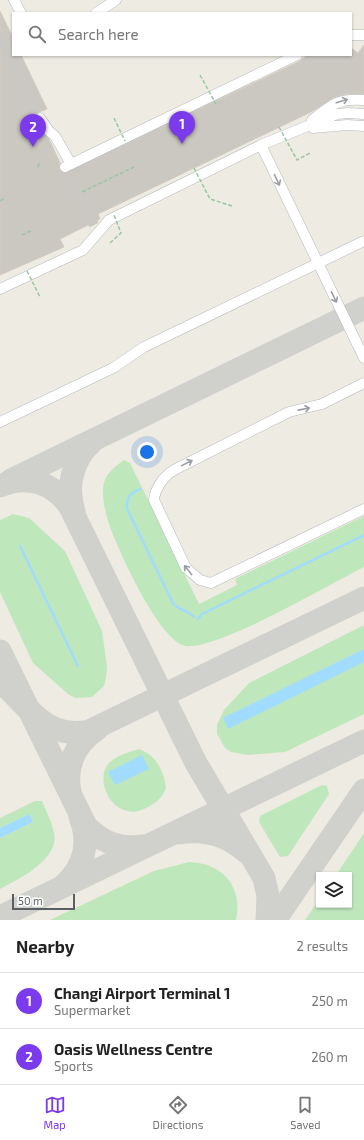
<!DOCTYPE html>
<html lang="en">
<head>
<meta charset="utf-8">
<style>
	:root { --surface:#fff; --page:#f6f6f6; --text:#222; --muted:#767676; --line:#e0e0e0; --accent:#7c3aed }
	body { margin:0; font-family:"Exo 2",sans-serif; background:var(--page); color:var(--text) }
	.controls { position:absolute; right:12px; bottom:12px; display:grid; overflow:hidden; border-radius:0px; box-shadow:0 1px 3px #0004 }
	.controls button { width:36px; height:36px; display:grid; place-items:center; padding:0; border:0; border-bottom:1px solid var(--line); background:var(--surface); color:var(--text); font:20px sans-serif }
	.scale { position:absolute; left:12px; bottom:10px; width:63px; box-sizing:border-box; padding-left:4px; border:2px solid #5a5f64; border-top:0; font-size:11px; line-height:14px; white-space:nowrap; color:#5a5f64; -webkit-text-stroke:3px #fff; paint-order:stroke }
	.you { position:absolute; left:147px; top:452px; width:14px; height:14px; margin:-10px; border:3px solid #fff; border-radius:50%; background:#1a73e8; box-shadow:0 0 0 6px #1a73e833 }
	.badge { display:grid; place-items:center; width:26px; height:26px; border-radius:50%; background:var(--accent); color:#fff; font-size:13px; font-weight:700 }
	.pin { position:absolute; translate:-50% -33px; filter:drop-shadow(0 1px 2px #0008) }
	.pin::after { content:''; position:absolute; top:21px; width:14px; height:12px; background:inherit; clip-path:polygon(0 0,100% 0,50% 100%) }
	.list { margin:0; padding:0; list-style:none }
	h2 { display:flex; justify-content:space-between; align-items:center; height:52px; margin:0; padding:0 16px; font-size:17px }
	h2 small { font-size:13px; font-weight:400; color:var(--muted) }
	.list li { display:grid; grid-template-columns:26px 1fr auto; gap:12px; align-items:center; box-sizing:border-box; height:56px; padding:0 16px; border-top:1px solid var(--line) }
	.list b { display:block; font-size:15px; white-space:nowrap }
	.list p { margin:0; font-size:13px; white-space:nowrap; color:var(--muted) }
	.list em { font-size:13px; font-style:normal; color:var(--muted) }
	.icon { flex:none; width:22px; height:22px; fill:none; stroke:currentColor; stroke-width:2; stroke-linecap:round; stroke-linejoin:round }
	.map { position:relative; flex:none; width:364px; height:920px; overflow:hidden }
	.search { position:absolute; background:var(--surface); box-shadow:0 1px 3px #0004; left:12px; right:12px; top:12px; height:44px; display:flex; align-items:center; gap:10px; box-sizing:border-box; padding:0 14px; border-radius:0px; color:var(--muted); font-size:15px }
	.sheet { height:164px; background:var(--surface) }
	nav { display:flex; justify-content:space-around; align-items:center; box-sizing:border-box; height:56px; border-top:1px solid var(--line); background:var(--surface); font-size:11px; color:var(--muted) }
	nav a { display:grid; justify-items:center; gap:2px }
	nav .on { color:var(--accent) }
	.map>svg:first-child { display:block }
	.green { fill:#bfe7bc }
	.water { fill:#a1dcff }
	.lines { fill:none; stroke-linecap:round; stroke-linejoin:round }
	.stream { stroke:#a1dcff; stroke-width:2.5 }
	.taxiway { stroke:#d0d0cc; stroke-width:23 }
	.building { fill:#cbc7c1; stroke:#d3ccc0 }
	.minor-tunnel { stroke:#c9c8c2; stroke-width:10; stroke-dasharray:10 5; stroke-linecap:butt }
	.minor-casing { stroke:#b5b9bd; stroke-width:11 }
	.path { stroke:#95c9a0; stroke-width:1.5; stroke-dasharray:4 2; stroke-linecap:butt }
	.minor { stroke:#fff; stroke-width:10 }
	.path-bridge { stroke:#95c9a0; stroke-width:1.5; stroke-dasharray:4 2; stroke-linecap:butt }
	.oneway { stroke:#9c9fa2 }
</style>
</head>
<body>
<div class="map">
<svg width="364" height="920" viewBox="0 0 364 920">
	<rect width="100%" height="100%" fill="#eeebe2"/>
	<!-- green -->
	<g class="green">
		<path d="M124 460 130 463 199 604 237 585 235 579 364 516V567C330 584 218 650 186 646 161 643 121 556 112 532 107 520 102 501 103 488 104 475 113 468 124 460Z"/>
		<polygon points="13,514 29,518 65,551 102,631 107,667 106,678 104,686 92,697 75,698 68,694 33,663 0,592 0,520"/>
		<polygon points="364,625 364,714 285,752 248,755 231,752 225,748 217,734 217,725 224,710 249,683"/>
		<path d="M139 749C156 755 164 771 166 788 162 798 157 802 148 807 116 826 92 782 109 763 117 755 129 752 139 749Z"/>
		<polygon points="322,785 327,786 329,794 288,856 280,857 259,822 260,816"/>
		<path d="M35 801H42C46 811 52 822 54 833 60 859 19 879 0 889V838L33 822 29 814 0 828V818Z"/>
		<polygon points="364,833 364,920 305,920 319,900 319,905 349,905 349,875 336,875"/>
		<path d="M189 862C222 863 243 886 236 920H50L154 871Z"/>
	</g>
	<!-- water -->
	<g class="water">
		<polygon points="364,649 364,662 228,729 223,718"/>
		<polygon points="142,755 149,769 115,785 108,772"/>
		<polygon points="29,814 33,822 0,838 0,828"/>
	</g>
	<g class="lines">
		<!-- stream -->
		<g class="stream">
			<path d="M140 489C130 493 126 498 127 509L173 603C179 611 188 610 194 617"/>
			<polyline points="20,546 78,666"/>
			<polyline points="198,619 202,614 364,535"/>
		</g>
		<!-- taxiway -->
		<g class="taxiway">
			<polyline points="11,480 364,308"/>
			<path d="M0 486C27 474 54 483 70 507L196 763 264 878 268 896 267 920"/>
			<path d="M74 512C66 487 72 459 93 441"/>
			<path d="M0 651 86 826C102 843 120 849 143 846"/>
			<path d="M0 681C28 706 46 740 89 731L364 598"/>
			<path d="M70 792C65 766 75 744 97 729"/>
			<path d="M179 833C204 829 228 835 247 853"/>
			<path d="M65 884C85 866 90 841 80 817"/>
			<polyline points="0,917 364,741"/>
			<polyline points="275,920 364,790"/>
		</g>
	</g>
	<!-- building -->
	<polygon class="building" points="0,11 13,38 13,55 21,55 47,109 36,113 34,116 34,121 49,139 60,163 59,169 64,173 300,61 307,55 351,55 351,48 358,53 364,45 364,94 346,94 333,98 311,112 98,214 100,219 60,239 64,247 0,275"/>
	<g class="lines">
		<!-- minor-tunnel -->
		<g class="minor-tunnel">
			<polyline points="0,35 40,118"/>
			<polyline points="70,176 94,225"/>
		</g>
		<defs>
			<g id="minor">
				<polyline points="14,0 21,13"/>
				<polyline points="96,13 116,0"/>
				<polyline points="351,35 364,35"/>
				<polyline points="40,118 49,131 55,136 71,164"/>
				<path d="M312 120C332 105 337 98 364 100"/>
				<polyline points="313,128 347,125 364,126"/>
				<polyline points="261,145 364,358"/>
				<polyline points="65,167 297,55"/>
				<polyline points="0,289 83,250 109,220 261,145 337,114 348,113 364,114"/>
				<path d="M364 383 322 404 289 412 174 470C164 476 155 488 154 500L186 568 200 580 211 583 364 509"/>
				<polyline points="0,422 113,368 144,347 364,241"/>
			</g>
		</defs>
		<!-- minor casing -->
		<use href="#minor" class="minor-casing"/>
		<!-- path -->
		<g class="path">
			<polyline points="38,167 40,161"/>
			<polyline points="82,192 136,166"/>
			<polyline points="0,201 5,198"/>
			<polyline points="22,235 33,230"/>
		</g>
		<!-- minor -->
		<use href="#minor" class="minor"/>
		<!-- path-bridge -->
		<g class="path-bridge">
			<polyline points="200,75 216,104"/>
			<polyline points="114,118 125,141"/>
			<polyline points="279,127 297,160 310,153"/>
			<polyline points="194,168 210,199 232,206"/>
			<polyline points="110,243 121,233 114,215"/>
			<polyline points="27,271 40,297"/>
		</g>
	</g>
	<!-- one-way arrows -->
	<defs><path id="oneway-shaft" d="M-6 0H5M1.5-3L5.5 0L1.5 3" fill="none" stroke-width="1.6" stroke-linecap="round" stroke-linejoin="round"/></defs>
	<g class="oneway">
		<use href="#oneway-shaft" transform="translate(342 101) rotate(-17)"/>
		<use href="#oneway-shaft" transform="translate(277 180) rotate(65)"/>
		<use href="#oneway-shaft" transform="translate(334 297) rotate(64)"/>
		<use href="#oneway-shaft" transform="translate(304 409) rotate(-11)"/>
		<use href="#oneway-shaft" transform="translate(187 463) rotate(-26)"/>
		<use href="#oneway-shaft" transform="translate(188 570) rotate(-129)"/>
	</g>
</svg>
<div class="controls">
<button><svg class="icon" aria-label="layers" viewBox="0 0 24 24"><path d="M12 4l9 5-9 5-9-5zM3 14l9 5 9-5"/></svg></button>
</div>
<div class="scale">50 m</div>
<div class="you"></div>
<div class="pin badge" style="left:182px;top:144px">1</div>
<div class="pin badge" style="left:33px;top:147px">2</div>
<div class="search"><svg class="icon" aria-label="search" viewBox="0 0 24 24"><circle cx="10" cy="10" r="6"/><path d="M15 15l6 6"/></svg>Search here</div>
</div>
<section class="sheet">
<h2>Nearby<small>2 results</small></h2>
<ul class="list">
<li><span class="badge">1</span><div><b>Changi Airport Terminal 1</b><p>Supermarket</p></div><em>250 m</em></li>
<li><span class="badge">2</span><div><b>Oasis Wellness Centre</b><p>Sports</p></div><em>260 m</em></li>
</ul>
</section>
<nav>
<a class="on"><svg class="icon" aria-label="map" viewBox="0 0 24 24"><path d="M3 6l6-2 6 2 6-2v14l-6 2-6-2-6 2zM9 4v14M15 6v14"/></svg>Map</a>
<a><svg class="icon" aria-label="directions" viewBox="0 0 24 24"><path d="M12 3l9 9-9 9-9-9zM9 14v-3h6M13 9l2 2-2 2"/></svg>Directions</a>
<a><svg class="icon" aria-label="saved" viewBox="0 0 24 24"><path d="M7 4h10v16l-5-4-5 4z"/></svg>Saved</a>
</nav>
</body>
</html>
